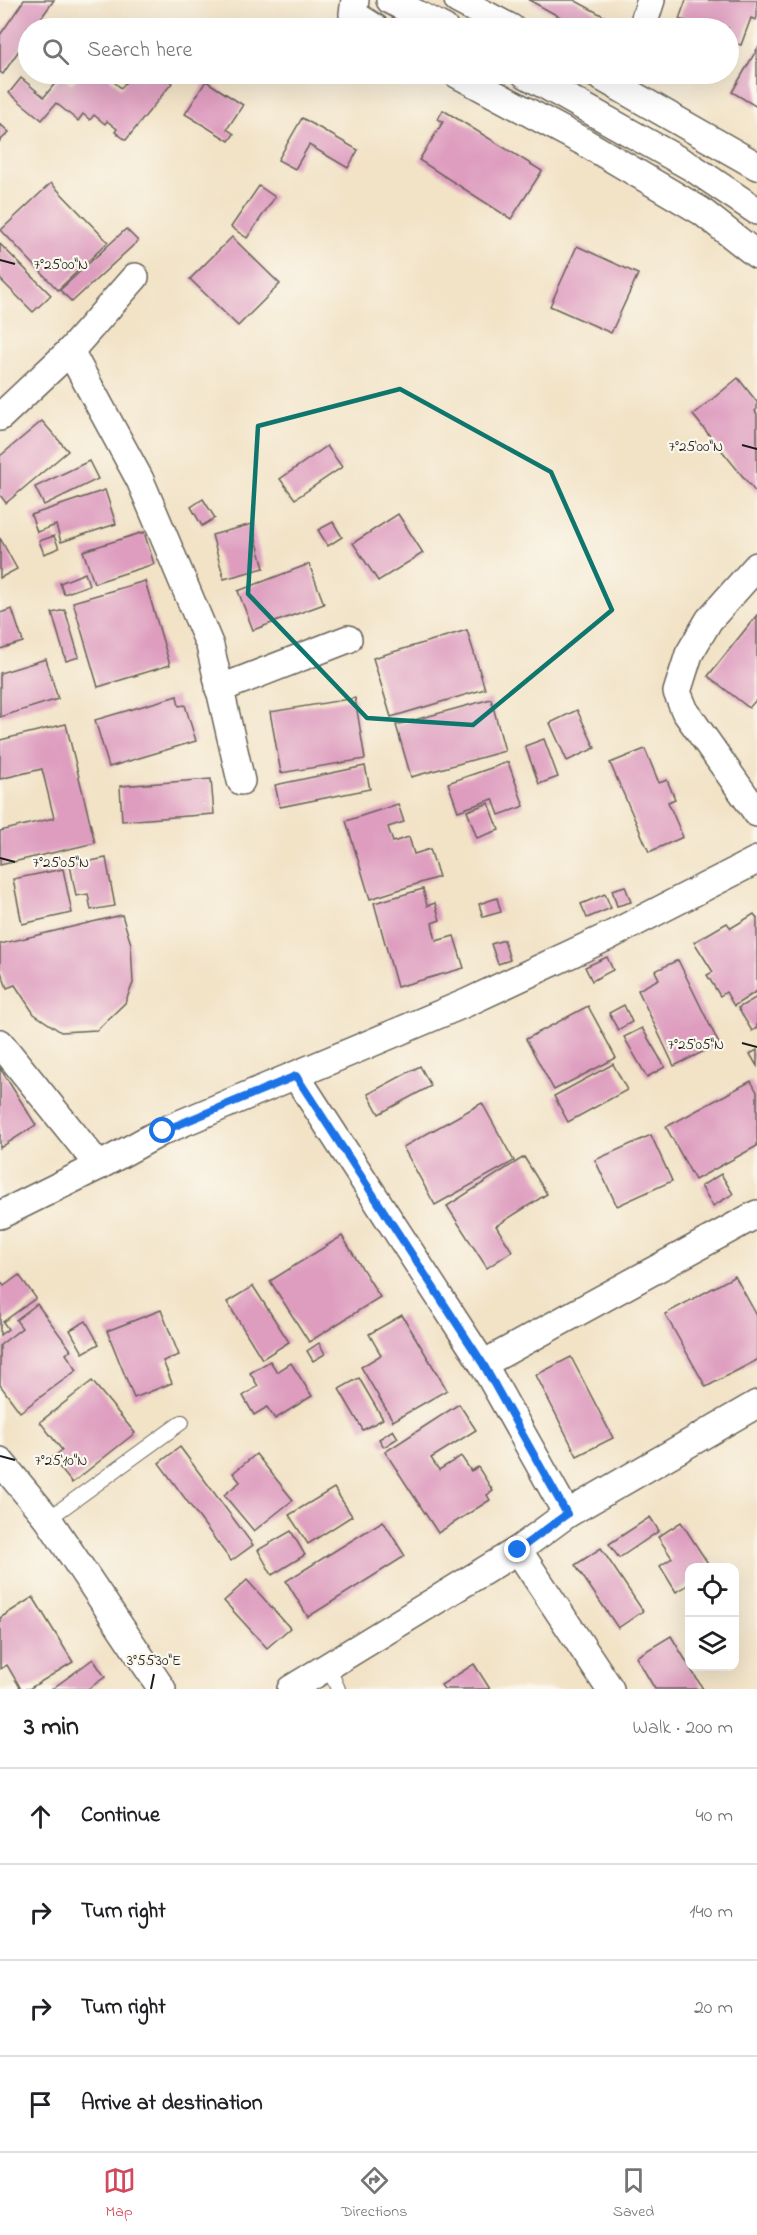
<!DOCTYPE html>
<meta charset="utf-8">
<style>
body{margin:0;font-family:"Indie Flower",sans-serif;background:#f6f6f6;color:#202124}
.controls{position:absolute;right:18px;bottom:18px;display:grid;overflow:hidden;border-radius:12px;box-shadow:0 6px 24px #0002}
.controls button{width:54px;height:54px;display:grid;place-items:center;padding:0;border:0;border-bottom:2px solid #e0e0e0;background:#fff;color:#202124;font:30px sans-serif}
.stop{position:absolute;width:18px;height:18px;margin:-14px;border:4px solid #1a73e8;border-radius:50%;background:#fff}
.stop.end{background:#1a73e8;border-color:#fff;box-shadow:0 2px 6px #0008}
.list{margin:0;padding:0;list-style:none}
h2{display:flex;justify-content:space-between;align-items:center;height:78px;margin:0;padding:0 24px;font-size:26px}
h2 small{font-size:20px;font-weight:400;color:#757577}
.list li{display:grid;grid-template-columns:39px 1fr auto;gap:18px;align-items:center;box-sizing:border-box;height:96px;padding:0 24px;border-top:2px solid #e0e0e0}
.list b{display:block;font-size:22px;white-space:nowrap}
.list em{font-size:20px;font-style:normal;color:#757577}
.icon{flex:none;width:33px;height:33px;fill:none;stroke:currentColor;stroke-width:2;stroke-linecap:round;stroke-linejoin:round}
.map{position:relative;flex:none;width:757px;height:1689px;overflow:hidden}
.search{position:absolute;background:#fff;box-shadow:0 6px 24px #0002;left:18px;right:18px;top:18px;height:66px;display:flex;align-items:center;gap:15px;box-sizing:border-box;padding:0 21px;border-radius:33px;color:#757577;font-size:22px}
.sheet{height:462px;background:#fff}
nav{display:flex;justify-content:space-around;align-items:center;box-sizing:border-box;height:84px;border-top:2px solid #e0e0e0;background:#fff;font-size:16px;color:#757577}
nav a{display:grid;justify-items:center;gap:3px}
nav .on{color:#d1495b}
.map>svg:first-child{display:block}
.building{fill:#de9dbf}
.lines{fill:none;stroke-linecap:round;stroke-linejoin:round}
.lane-casing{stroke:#676258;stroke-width:16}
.street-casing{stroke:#676258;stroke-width:30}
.lane{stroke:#fff;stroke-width:14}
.street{stroke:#fff;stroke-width:27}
.route{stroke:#1a73e8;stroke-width:8}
.marked{fill:none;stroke:#0f766e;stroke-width:4.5;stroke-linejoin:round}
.ticks{fill:none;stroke:#1c1c1c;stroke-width:2}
.ticks-label{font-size:15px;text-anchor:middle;fill:#1c1c1c;stroke:#fbf7ec;stroke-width:4.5;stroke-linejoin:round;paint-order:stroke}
</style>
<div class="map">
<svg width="757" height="1689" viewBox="0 0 757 1689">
<rect width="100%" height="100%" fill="#fbf7ec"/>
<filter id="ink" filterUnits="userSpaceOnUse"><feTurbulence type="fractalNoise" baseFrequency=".0167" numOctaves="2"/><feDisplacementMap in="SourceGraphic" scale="12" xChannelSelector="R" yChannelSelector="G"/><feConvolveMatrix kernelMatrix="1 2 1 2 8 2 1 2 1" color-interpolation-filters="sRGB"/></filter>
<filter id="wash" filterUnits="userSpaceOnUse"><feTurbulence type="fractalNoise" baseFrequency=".008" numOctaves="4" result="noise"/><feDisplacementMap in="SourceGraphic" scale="24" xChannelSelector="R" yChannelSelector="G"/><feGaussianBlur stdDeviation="1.35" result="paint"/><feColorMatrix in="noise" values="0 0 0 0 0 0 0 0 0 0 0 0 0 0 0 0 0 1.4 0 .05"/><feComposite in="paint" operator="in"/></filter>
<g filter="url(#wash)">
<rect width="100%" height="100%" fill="#f2e3c7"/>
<g id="blocks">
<g class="building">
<polygon points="24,0 54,0 34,28 28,28 28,37 3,74 0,72 0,35"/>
<polygon points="529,0 574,0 611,20 606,28 580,28"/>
<polygon points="686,0 757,0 757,17 756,20 751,18 741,45 728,41 728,28 691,28 693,24 679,19"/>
<polygon points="757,49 757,107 732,92"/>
<polygon points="80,74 109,74 107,76 121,88 127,81 118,74 160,74 172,83 126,140 115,132 117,129 107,121 105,124 94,115 90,120 83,114 78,121 56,103 42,120 9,93 21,78 44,97 61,76 71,84"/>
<polygon points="206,81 243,105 227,129 234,134 229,141 185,114"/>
<polygon points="443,110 542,171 511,219 419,160 443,122 438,119"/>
<polygon points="302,118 358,150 348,168 309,145 295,169 278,160"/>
<polygon points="0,124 9,132 0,141"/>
<polygon points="51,183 108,242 58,290 1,230"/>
<polygon points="259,186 275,197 247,238 231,227"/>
<polygon points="126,229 138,241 72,302 60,290"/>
<polygon points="232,237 280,284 238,326 190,279"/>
<polygon points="0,244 51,295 33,312 0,279"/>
<polygon points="577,246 638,274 611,333 550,306"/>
<polygon points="738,378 757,402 757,409 755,411 757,414 757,494 693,415"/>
<polygon points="42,421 68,451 6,503 0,495 0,456"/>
<polygon points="327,446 342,467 295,499 280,479"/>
<polygon points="89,461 98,479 44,505 35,487"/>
<polygon points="105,490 116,524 61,542 56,525 37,532 31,515"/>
<polygon points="203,499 215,518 202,526 191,507"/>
<polygon points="398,514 423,553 378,581 353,543"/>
<polygon points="333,522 342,537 328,546 318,530"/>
<polygon points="252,524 264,568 224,579 212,535"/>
<polygon points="144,532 154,564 94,583 83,551"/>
<polygon points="54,536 59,548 44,554 39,541"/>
<polygon points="0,538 17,569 0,578"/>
<polygon points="309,564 324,604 253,630 238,591"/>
<polygon points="85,573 89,585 64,594 60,583"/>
<polygon points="145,581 170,665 98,687 73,602"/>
<polygon points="12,609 23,642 0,649 0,613"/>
<polygon points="65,610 79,657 66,661 52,613"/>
<polygon points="757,615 757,699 749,708 708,676"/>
<polygon points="467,630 485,689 391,717 373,658"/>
<polygon points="46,659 58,699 0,717 0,673"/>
<polygon points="177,696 179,706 185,705 196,741 109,767 95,720"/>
<polygon points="355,698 365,759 281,773 270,712"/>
<polygon points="491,699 505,751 411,777 396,725"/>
<polygon points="577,710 595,748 567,761 550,723"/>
<polygon points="66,724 95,843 0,865 0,831 54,818 42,769 0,779 0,740"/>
<polygon points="544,739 558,777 539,784 525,746"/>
<polygon points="645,749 659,783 667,780 675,799 668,802 683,837 649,852 610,763"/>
<polygon points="508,762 524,806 499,815 493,799 458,811 448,783"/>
<polygon points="365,766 370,789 280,807 275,785"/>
<polygon points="211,779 214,814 122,821 120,786"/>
<polygon points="489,803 499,830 477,838 467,811"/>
<polygon points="398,804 404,822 388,827 393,842 409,837 414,854 430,849 439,877 370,899 346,821"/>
<polygon points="106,858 115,906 91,910 88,894 76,896 70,865"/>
<polygon points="63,869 72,913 22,924 13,879"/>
<polygon points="625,886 631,902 617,906 612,890"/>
<polygon points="423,889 427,906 435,903 440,920 432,923 436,941 454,936 464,968 397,987 374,903"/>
<polygon points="605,894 611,908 587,918 581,904"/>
<polygon points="497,898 501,912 483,917 479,904"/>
<polygon points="754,914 757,918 757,991 734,1006 726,992 720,996 707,975 713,972 694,942 727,923 731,928"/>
<polygon points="122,915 131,944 133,983 125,1003 97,1030 61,1032 34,1014 15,985 7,988 0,969 0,944"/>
<polygon points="504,940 510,960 498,964 491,944"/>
<polygon points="607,957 613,970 592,981 585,967"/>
<polygon points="678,960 719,1044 674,1066 638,990 659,979 655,971"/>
<polygon points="757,997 757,1028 752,1031 738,1008"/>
<polygon points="624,1005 632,1022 618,1030 609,1013"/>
<polygon points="588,1006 616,1058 554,1090 526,1039"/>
<polygon points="642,1028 665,1067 647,1077 624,1037"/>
<polygon points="757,1050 757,1066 750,1054"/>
<polygon points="613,1064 627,1090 568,1122 554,1096"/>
<polygon points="420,1066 431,1086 379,1114 368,1094"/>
<polygon points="0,1068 36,1125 0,1148"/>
<polygon points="751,1081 757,1092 757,1146 695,1180 666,1127"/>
<polygon points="482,1103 514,1161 435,1205 403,1147"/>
<polygon points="651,1135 672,1181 617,1206 595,1160"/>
<polygon points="524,1157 547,1194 496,1226 512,1251 487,1268 447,1206"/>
<polygon points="721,1174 733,1194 713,1206 701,1186"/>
<polygon points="342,1236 380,1297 309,1342 270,1281"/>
<polygon points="19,1275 36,1298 3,1322 8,1329 0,1335 0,1281 4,1286"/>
<polygon points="735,1276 757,1316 757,1360 706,1387 665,1314"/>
<polygon points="253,1286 289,1342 262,1359 227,1302"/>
<polygon points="37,1304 71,1350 66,1354 77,1370 20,1412 0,1385 0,1345 22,1328 16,1320"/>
<polygon points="161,1310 179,1355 163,1361 172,1383 134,1398 107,1331"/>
<polygon points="402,1315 447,1390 393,1421 361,1367 381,1355 369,1334"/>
<polygon points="86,1321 99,1344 83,1353 70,1330"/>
<polygon points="319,1343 325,1354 313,1361 307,1351"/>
<polygon points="571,1357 613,1438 577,1456 536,1375"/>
<polygon points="270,1361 277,1372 291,1363 312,1396 275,1419 267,1407 254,1415 243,1396 258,1386 250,1373"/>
<polygon points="359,1378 383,1419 363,1430 339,1389"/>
<polygon points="92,1381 135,1433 72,1483 52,1458 62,1450 40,1422"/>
<polygon points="459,1404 476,1430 431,1458 439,1470 461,1456 471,1471 478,1467 493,1491 487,1495 490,1500 438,1533 385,1452"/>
<polygon points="393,1430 398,1438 384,1447 379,1439"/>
<polygon points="180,1447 253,1545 231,1561 159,1463"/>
<polygon points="256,1454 293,1500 254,1531 224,1495 240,1482 233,1473"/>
<polygon points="334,1488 352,1516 308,1544 289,1515"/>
<polygon points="650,1517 659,1531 619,1558 609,1544"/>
<polygon points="383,1521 405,1556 308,1617 286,1581"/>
<polygon points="681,1522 711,1568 690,1568 690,1584 676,1592 660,1566 672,1558 658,1537"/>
<polygon points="291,1531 305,1555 272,1575 258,1550"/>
<polygon points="601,1548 643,1611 618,1628 575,1565"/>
<polygon points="247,1580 290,1628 267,1648 224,1601"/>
<polygon points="33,1597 73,1662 29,1689 21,1689 7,1665 0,1669 0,1618"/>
<polygon points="671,1636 703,1689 655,1689 636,1657"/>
<polygon points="93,1659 105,1677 88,1689 52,1689"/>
<polygon points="474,1664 490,1689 444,1689 441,1685"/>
</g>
</g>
</g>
<g filter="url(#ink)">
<use href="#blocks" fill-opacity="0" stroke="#676258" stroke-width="1.5"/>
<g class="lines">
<g class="lane-casing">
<g id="lane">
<polyline points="48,1519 182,1422"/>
<polyline points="328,1666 338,1689"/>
</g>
</g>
<g class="street-casing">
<g id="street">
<polyline points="355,0 353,14 375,28"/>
<polyline points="390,0 444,28"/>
<polyline points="458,0 511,28"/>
<polyline points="642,28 651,0"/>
<polyline points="457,74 584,142 701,211 757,255"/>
<polyline points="525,74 693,168 757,211"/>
<polyline points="596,74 757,166"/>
<polyline points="70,351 140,480 210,646 241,781"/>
<polyline points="0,417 70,351 135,277"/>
<polyline points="757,566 709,620 689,654 677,692 685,711 757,813"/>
<polyline points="219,689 348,639"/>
<polyline points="0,1043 99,1166"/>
<polyline points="296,1076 483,1364 567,1514"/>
<polyline points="0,1215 99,1166 163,1131 466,1003 609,936 757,860"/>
<polyline points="483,1364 757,1214"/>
<polyline points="0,1461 48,1519 162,1689"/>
<polyline points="518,1550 610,1689"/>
<polyline points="291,1689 518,1550 567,1514 757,1404"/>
</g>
</g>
<use href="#lane" class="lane"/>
<use href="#street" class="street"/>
</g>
</g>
<g class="lines" filter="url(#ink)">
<polyline class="route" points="163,1131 296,1076 483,1364 567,1514 518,1550"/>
</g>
<path class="marked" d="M400,389L551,472L612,610L473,725L367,718L248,594L258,426Z"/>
<path class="ticks" d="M0,260L15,264M742,445L757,449M0,858L15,862M742,1043L757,1047M0,1456L15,1460M151,1689L154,1674"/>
<g class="ticks-label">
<text x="61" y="269">7°25'00"N</text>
<text x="696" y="451">7°25'00"N</text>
<text x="61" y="867">7°25'05"N</text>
<text x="696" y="1049">7°25'05"N</text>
<text x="61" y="1465">7°25'10"N</text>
<text x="154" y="1665">3°55'30"E</text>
</g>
</svg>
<div class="controls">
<button><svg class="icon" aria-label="locate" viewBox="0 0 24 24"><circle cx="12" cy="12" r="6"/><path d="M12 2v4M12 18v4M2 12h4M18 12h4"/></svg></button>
<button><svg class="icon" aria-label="layers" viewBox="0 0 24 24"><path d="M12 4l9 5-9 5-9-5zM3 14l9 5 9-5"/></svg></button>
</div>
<div class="stop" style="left:163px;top:1131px"></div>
<div class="stop end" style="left:518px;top:1550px"></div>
<div class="search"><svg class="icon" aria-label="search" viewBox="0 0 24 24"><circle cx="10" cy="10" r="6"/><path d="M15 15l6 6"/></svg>Search here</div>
</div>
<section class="sheet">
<h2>3 min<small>Walk · 200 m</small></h2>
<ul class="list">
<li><svg class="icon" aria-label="ahead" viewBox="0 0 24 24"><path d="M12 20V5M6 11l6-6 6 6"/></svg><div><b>Continue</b></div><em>40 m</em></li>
<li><svg class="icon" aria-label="right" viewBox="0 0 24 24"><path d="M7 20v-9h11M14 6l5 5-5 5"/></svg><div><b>Turn right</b></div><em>140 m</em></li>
<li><svg class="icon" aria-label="right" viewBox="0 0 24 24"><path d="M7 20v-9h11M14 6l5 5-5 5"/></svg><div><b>Turn right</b></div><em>20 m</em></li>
<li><svg class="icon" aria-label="arrive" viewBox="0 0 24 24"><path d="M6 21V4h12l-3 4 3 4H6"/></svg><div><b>Arrive at destination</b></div></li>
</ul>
</section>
<nav>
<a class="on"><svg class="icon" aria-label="map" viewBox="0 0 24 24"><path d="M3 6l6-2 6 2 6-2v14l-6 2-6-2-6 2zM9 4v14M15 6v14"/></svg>Map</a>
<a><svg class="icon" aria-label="directions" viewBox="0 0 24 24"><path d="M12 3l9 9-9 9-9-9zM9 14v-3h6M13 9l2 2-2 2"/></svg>Directions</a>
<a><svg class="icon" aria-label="saved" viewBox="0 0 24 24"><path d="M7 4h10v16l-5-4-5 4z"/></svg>Saved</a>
</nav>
